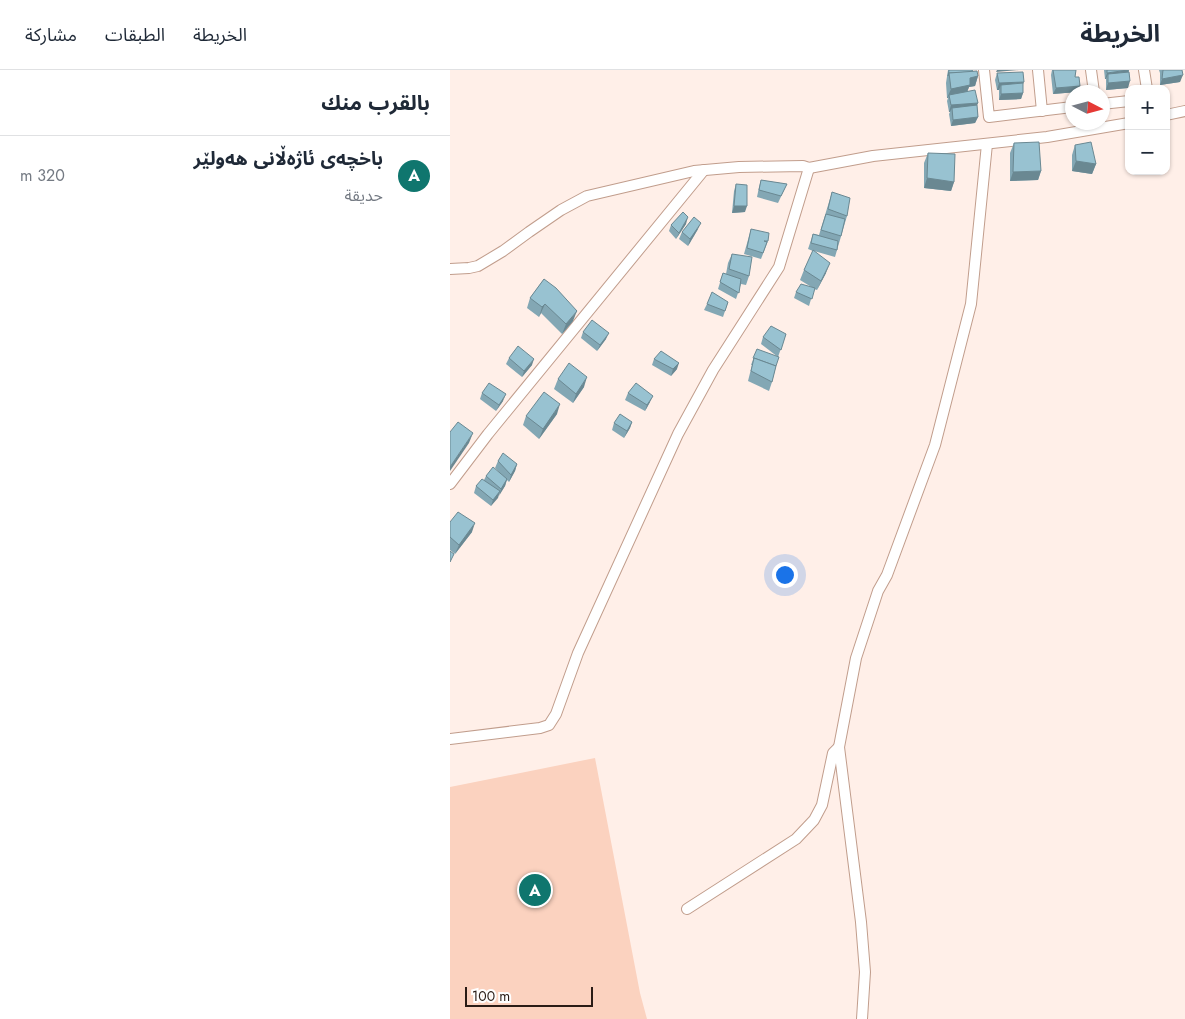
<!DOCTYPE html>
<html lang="ar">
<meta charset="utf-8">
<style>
body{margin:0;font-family:Jost,"Noto Sans Arabic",sans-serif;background:#f6f6f7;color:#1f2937;direction:rtl}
.controls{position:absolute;right:15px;top:15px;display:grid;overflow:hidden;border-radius:10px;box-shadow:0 1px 4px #0004}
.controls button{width:45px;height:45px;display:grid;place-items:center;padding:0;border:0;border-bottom:1px solid #e0e1e3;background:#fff;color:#1f2937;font:25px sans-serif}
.compass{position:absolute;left:615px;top:15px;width:45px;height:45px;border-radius:50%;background:#fff;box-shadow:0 1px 4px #0004;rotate:96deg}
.scale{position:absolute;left:15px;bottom:12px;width:128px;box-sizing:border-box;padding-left:5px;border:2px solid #2a1c16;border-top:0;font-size:14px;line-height:18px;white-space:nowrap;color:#2a1c16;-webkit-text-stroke:4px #fff;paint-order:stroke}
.you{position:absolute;left:334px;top:504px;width:18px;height:18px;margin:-12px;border:4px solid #fff;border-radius:50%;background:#1a73e8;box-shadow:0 0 0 8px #1a73e833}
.badge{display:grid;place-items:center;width:32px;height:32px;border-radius:50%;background:#0f766e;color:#fff;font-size:16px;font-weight:700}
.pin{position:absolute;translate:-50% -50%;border:2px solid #fff;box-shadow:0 1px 5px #0006}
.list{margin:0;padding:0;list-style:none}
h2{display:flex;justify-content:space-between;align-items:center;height:65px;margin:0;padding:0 20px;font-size:21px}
h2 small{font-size:16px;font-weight:400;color:#747a83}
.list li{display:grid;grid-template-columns:32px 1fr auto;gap:15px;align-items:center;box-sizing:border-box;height:80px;padding:0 20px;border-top:1px solid #e0e1e3}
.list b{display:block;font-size:19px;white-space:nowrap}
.list p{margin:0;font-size:16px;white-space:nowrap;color:#747a83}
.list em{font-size:16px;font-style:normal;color:#747a83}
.map{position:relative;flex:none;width:735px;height:949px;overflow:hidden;direction:ltr}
header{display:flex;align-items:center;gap:30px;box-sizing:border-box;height:70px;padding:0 25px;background:#fff;border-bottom:1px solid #e0e1e3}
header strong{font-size:24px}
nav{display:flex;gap:28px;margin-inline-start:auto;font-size:18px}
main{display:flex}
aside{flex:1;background:#fff}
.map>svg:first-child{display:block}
.green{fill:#fbd2bf}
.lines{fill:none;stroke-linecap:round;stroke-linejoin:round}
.minor-casing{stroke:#c19d8c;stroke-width:12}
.minor{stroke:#fff;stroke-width:10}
.wall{fill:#83a7b4}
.shaded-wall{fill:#6a8892}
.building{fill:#98c2d1;stroke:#6a8892}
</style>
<header>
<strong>الخريطة</strong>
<nav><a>الخريطة</a><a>الطبقات</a><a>مشاركة</a></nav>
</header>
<main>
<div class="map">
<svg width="735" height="949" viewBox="0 0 735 949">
<rect width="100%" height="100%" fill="#ffefe8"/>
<polygon class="green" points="145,688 190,923 197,949 0,949 0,717"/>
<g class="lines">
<g class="minor-casing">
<g id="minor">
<polyline points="534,0 539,47 622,37"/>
<polyline points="588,0 592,41"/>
<polyline points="641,0 644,22"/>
<polyline points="694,0 697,19"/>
<polyline points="652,34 679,31"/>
<polyline points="716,45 735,41"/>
<polyline points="0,199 19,198 28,196 53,181 79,162 111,140 137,126 244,101 289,97 353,96 359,98 423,86 597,67 679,53"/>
<polyline points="0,414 38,364 254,100"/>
<polyline points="0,669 90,658 99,655 106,644 128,583 228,364 263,300 329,197 359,98"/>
<polyline points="237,839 346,769 364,750 372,735 383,683 389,677"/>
<polyline points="412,949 415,902 411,852 389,677 406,588 428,521 437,505 485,375 521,234 537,74"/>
</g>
</g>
<use href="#minor" class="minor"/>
</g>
<g class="wall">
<polygon points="498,0 522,0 528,6 525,16 519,17 517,22 528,33 527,35 528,47 525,53 501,56 499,44 500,42 499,42 497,31 498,28 497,28 496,13"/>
<polygon points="602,0 626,0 625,7 630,16 627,22 603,24 601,5"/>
<polygon points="654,0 679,0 678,18 656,20 656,9 655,9"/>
<polygon points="709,0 732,0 730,12 710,15 710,3"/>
<polygon points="547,3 573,14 573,23 571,29 549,30 549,20 547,20 545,10"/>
<polygon points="564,73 591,101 588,110 560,111 560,83"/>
<polygon points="625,75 646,94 642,104 622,101 622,85"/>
<polygon points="478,83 504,112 501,121 474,118 474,93"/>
<polygon points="311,110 337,114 328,133 307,127 309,117"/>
<polygon points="286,114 295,142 282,143 284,121"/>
<polygon points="382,122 397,146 385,187 364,181 376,203 367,220 364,219 359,236 344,228 346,222 363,218 350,210 354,200 363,181 358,179 363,164 369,165"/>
<polygon points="236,154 226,169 219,161 221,155"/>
<polygon points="248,159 238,176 229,169 232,162"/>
<polygon points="301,159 318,171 311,189 294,184"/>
<polygon points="282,184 299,206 296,215 291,214 286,229 268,219 273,203 276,204 278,193"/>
<polygon points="94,209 123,251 112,264 91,243 89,247 77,238 80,228"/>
<polygon points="278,232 273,247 254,240 257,234"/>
<polygon points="133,262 156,269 147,281 131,268"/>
<polygon points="336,264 328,287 311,274 313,267"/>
<polygon points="307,279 326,296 322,312 319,321 298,311 302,295 301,295"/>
<polygon points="59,288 82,295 72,307 56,294"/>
<polygon points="204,289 227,299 221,306 202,295"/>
<polygon points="108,309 134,317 123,333 104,319"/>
<polygon points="32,323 53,331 46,341 30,329"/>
<polygon points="178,323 200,332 195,341 175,330"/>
<polygon points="107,344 89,369 73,355 76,346"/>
<polygon points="182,352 180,358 174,368 162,360 164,353"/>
<polygon points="48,391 67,394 65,401 59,412 57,410 55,416 41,436 24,423 26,416 34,410 36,406 53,406 45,398"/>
<polygon points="0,452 22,462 5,484 0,480"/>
</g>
<g class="shaded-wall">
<polygon points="547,0 569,0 546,2"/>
<polygon points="679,0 676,6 658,4 656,9 655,9 657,3"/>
<polygon points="733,5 730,12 710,15 712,9"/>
<polygon points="528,6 525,16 519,17 516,25 499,25 498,28 497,28 501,19 500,12"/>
<polygon points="680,11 678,18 656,20 658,13"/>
<polygon points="574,12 571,18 551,15 549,20 547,20 549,13"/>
<polygon points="630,16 627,22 603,24 606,18"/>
<polygon points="573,23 571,29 549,30 551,24"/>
<polygon points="528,33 525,40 502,38 500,42 499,42 501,35"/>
<polygon points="528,47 525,53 501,56 503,50"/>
<polygon points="626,91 646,94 642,104 622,101"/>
<polygon points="591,101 588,110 560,111 563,102"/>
<polygon points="477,108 504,112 501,121 474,118"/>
<polygon points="284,136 297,136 295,142 282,143"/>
<polygon points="238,147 236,154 226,169 229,163"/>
<polygon points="251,153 248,159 238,176 240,169"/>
<polygon points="380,193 376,203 367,220 371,211"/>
<polygon points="95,234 91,243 89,247 92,237"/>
<polygon points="127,241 123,251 112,264 116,254"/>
<polygon points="159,263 156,269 147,281 150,275"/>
<polygon points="84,289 82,295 72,307 74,301"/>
<polygon points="229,293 227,299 221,306 223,299"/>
<polygon points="137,307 134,317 123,333 126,324"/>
<polygon points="56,324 53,331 46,341 49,335"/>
<polygon points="203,326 200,332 195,341 197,335"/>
<polygon points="110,334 107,344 89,369 93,359"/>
<polygon points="182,352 180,358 174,368 177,361"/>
<polygon points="23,363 19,373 0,401 0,397"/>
<polygon points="67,394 65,401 59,412 61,405"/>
<polygon points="57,409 55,416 49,426 51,419"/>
<polygon points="50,421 48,428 41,436 43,430"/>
<polygon points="25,453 22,462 5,484 9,475"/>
</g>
<g class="building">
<polygon points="499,0 522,0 523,2 499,3 498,6"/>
<polygon points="603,0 626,0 625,7 629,7 630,16 606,18"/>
<polygon points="657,0 678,0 657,3"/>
<polygon points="713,0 732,0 733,5 712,9"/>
<polygon points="527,1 528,6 520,8 520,15 501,19 499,3"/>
<polygon points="573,2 574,12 549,13 547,3"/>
<polygon points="679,2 680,11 658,13 658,4"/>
<polygon points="573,13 573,23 551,24 551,15"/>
<polygon points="525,20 528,33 501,35 499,25"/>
<polygon points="527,35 528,47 503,50 502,38"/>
<polygon points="589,72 591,101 563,102 564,73"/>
<polygon points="641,72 646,94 626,91 625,75"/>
<polygon points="478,83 505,84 504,112 477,108"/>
<polygon points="311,110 337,114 331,126 309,120"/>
<polygon points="286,114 297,115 297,136 284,136"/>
<polygon points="382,122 400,128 397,146 378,139"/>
<polygon points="233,142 238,147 229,163 221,155"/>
<polygon points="376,144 395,149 391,166 371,160"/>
<polygon points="244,147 251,153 240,169 232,162"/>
<polygon points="301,159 319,163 318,171 314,171 317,172 313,183 297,178"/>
<polygon points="363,164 388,171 387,180 361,173"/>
<polygon points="363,180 380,193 371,211 354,200"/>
<polygon points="282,184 302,187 299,206 279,199"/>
<polygon points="273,203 291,209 289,223 270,212"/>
<polygon points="94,209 106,218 127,241 116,254 95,234 92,237 80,228"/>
<polygon points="351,214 365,218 362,229 346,222"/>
<polygon points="262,222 278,232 275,241 257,234"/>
<polygon points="142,250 159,263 150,275 133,262"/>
<polygon points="321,256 336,264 331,280 313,267"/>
<polygon points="68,276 84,289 74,301 59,288"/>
<polygon points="307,279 329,287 326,296 304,288 304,289 303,288"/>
<polygon points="211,281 229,293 223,299 204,289"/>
<polygon points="304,288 326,296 322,312 301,301"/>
<polygon points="119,293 137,307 126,324 108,309"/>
<polygon points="39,313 56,324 49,335 32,323"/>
<polygon points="186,313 203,326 197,335 178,323"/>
<polygon points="94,322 110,334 93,359 76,346"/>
<polygon points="170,344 182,352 177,361 164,353"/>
<polygon points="8,352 23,363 0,397 0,362"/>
<polygon points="53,383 67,394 61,405 48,391"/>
<polygon points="43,397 57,409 51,419 36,406"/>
<polygon points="32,409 50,421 43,430 26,416"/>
<polygon points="8,442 25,453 9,475 0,467 0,452"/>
<polygon points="0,481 4,484 0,492"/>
</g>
</svg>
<div class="controls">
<button>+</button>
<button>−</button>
</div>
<svg class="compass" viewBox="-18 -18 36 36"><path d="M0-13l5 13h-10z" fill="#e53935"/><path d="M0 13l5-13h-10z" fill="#747a83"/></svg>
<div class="scale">100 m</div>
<div class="you"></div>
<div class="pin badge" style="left:85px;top:820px">A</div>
</div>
<aside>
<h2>بالقرب منك<small></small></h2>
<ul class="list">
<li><span class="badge">A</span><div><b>باخچەی ئاژەڵانی هەولێر</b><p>حديقة</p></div><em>320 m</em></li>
</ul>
</aside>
</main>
